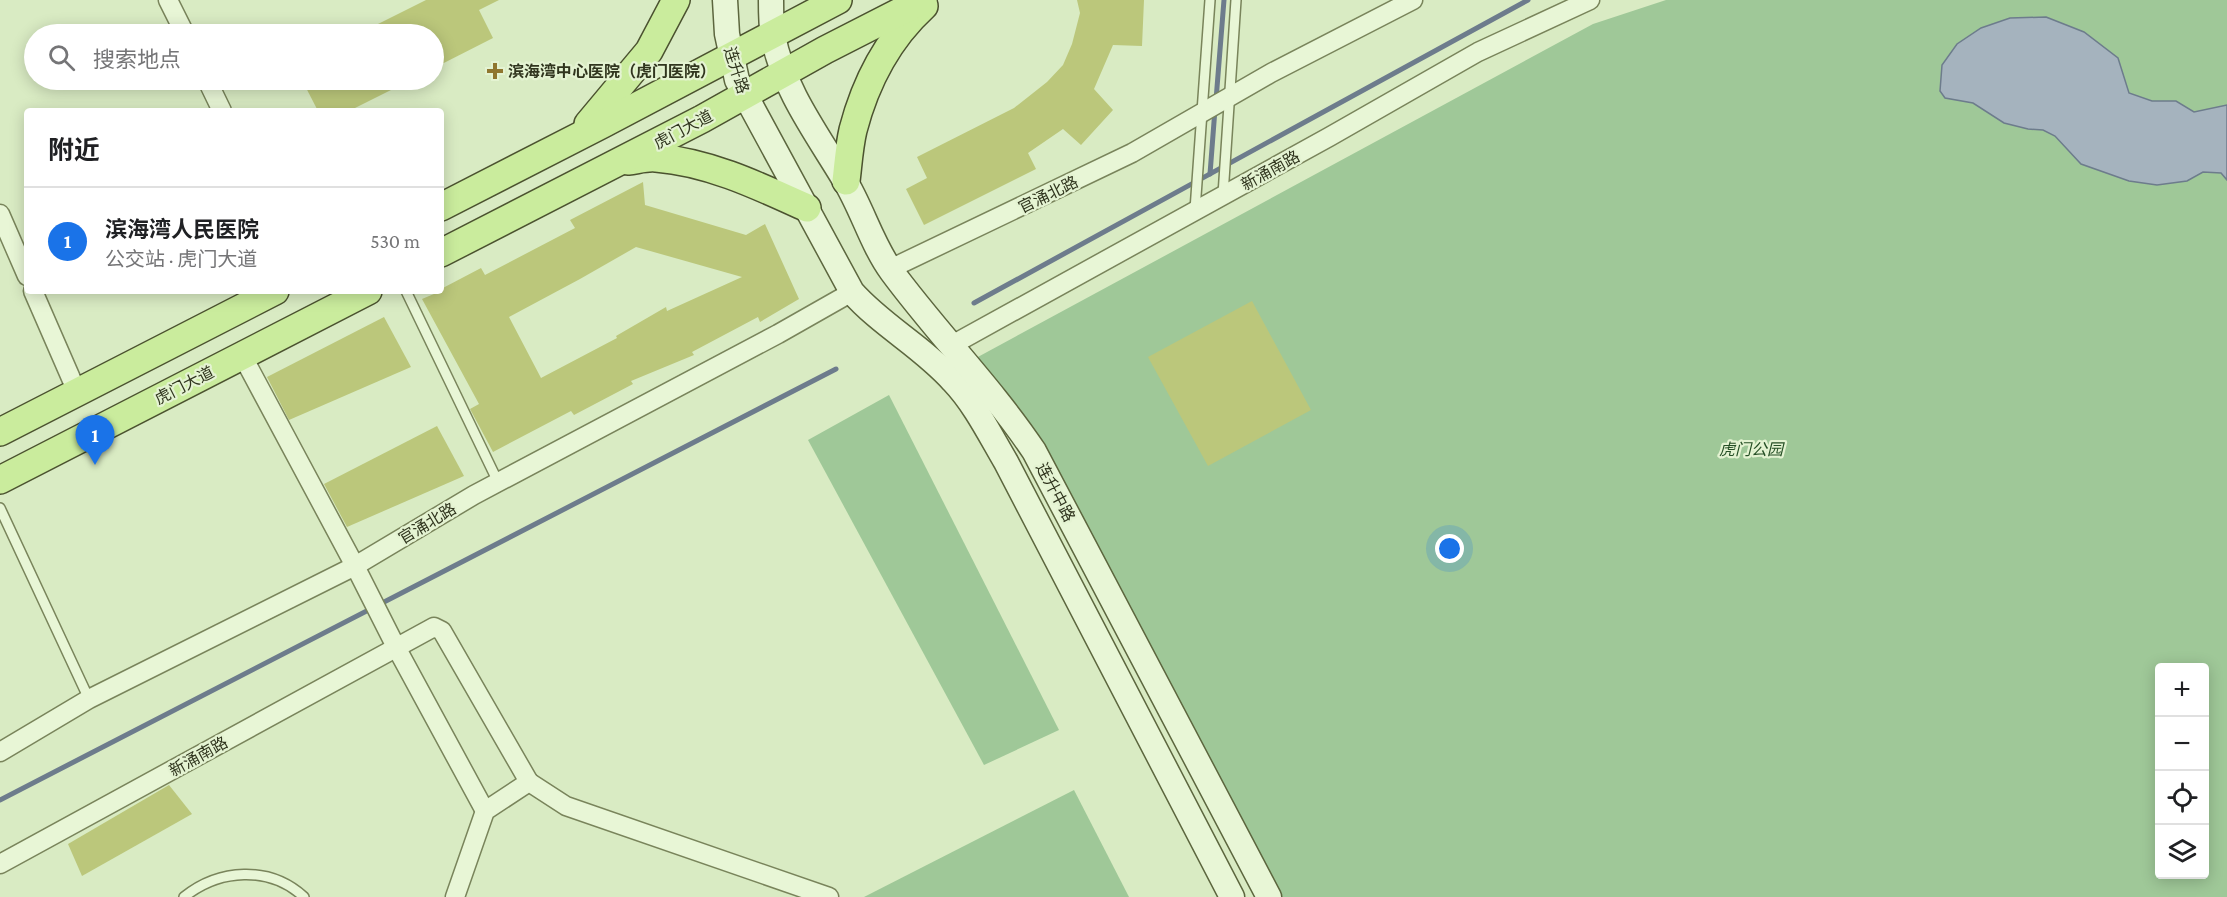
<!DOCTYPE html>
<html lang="zh">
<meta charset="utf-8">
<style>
body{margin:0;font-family:"Crimson Pro","Noto Sans SC",serif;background:#f2f2f2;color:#202124}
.controls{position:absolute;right:18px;bottom:18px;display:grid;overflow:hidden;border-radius:6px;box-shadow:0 3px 15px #0003}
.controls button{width:54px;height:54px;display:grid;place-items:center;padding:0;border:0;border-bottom:2px solid #e0e0e0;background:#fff;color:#202124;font:30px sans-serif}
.you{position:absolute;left:1450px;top:549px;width:21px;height:21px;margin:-15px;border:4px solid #fff;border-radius:50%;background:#1a73e8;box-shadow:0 0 0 9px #1a73e833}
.badge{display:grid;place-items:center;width:39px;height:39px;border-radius:50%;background:#1a73e8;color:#fff;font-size:20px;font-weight:700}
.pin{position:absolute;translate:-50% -50px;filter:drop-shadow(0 2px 3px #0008)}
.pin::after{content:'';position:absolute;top:32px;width:21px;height:18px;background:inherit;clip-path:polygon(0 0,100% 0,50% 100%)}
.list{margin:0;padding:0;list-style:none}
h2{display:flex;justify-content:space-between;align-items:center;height:78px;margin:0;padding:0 24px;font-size:26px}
h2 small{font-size:20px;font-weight:400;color:#757577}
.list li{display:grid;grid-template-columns:39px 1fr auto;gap:18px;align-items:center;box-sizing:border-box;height:108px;padding:0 24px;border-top:2px solid #e0e0e0}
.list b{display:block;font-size:22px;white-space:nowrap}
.list p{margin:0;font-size:20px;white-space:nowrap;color:#757577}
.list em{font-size:20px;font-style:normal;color:#757577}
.icon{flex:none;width:33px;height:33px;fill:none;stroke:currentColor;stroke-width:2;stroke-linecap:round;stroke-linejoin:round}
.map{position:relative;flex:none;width:2227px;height:897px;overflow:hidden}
.search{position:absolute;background:#fff;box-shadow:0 3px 15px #0003;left:24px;top:24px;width:420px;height:66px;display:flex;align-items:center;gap:15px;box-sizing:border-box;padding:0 21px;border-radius:33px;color:#757577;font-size:22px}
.panel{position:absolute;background:#fff;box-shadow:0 3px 15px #0003;left:24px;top:108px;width:420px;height:186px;border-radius:6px}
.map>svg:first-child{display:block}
.green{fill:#9fc898;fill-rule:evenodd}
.water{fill:#a5b3be;stroke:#6d7c8c;stroke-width:1.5}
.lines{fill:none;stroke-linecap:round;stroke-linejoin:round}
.stream{stroke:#6d7c8c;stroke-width:5}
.building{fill:#bbc77b;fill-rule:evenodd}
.lane-casing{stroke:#79845b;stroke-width:12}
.street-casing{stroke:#79845b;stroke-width:21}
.secondary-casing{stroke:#5c663e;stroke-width:27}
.primary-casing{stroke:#4b522f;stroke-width:30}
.lane{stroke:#e8f6d6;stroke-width:9}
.street{stroke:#e8f6d6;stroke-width:18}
.secondary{stroke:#e8f6d6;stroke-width:24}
.primary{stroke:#caec9d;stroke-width:27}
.poi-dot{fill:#8f762f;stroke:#e4f3d2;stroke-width:2}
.labels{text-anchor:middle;stroke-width:4.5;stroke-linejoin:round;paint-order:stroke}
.street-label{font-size:16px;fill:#30351e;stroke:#e4f3d2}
.poi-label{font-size:16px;font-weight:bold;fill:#30351e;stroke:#e4f3d2;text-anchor:start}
.park-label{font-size:16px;font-style:italic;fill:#265026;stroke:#e4f3d2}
</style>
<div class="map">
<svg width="2227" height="897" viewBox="0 0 2227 897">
<rect width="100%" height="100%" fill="#d9ebc3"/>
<g class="green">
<path d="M1666,0H2227V897H1261L976,358L1593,24ZM2160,668H2204V874H2160Z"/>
<polygon points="889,395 1059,730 984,765 808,440"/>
<polygon points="1074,790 1129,897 864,897"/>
</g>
<polygon class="water" points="2046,17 2084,32 2118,58 2129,93 2152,101 2176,101 2194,112 2227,105 2227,180 2221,173 2203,172 2187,181 2157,185 2129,181 2081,164 2055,136 2043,130 2028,129 2004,123 1973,103 1945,98 1940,91 1942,65 1957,44 1981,28 2010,18"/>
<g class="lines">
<g class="stream">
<polyline points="1216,100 1224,0"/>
<polyline points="1210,174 1215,109"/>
<polyline points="974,303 1528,0"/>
<polyline points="0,800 836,369"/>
</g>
</g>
<g class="building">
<polygon points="426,0 499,0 479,10 493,38 434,68 434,34 358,34"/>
<polygon points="1077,0 1144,0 1142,46 1113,45 1094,89 1113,110 1081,145 1063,129 1028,153 1036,169 924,225 906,189 927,178 917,157 1014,108 1047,82 1063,65 1072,44 1080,13"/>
<polygon points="302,80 411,80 349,111 318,111"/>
<path d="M643,182L645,205L746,235L765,224L799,299L760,322L758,317L692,352L694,355L631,381L633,384L574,415L571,411L493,452L470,409L479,404L422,299L441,291V289L481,268L485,275L575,228L570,220ZM636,247L742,277L667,311L666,307L616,336L617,338L541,378L509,317L580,279Z"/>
<polygon points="1252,301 1311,410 1208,466 1148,357"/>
<polygon points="384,317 411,367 289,420 267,377"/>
<polygon points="437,426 464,476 347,527 324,484"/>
<polygon points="169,785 192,814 82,876 68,844"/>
</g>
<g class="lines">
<g class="lane-casing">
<g id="lane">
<polyline points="1223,195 1236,0"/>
<polyline points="1195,210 1210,0"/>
<polyline points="406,291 498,482"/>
<polyline points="0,508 89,699"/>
<path d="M184,897C219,869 269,865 304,897"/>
</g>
</g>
<g class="street-casing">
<g id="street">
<polyline points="168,0 185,34"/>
<polyline points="207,80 222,111"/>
<polyline points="0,214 27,276"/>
<polyline points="890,269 1132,153 1271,73 1413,0"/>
<polyline points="33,291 77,392"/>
<polyline points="952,345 1329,137 1478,52 1590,0"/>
<polyline points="242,355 355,566 396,647 485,811"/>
<polyline points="0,752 89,699 355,566 474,495 778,334 852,292"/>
<polyline points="0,864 434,627 442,631 529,782"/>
<polyline points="455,897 485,811 529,782 566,806 829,897"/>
</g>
</g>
<g class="secondary-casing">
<g id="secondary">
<path d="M725,0L727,34L737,80L852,292C882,326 923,347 953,381C975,404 990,435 1006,462L1232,897"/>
<path d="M771,0C771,12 771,25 773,36C783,89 817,134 844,179C862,208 872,245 892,272C937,333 991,387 1034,451L1269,897"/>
</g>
</g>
<g class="primary-casing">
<g id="primary">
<polyline points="588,124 649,51 676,0"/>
<path d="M628,161C637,160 647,157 656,158C709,162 759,186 807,208"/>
<path d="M846,181C848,165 849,147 853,130C865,84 888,39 924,6"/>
<polyline points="441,207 603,124 838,0"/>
<polyline points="441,253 702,119 825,50 923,0"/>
<polyline points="0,432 275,291"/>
<polyline points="0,480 368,291"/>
</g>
</g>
<use href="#lane" class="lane"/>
<use href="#street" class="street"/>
<use href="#secondary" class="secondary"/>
<use href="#primary" class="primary"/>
</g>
<path class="poi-dot" d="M492 62h6v6h6v6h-6v6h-6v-6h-6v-6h6z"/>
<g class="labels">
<g class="street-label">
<text transform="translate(737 70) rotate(72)" y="6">连升路</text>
<text transform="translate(683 129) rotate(-28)" y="6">虎门大道</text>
<text transform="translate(1270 170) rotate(-29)" y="6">新涌南路</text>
<text transform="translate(1048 194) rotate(-26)" y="6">官涌北路</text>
<text transform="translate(184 385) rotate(-27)" y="6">虎门大道</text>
<text transform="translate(1056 492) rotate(62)" y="6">连升中路</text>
<text transform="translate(427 523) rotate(-31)" y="6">官涌北路</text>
<text transform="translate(198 756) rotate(-29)" y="6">新涌南路</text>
</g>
<g class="poi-label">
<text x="508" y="77">滨海湾中心医院（虎门医院）</text>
</g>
<g class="park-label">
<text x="1751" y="455">虎门公园</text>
</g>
</g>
</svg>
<div class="controls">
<button>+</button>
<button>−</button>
<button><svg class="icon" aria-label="locate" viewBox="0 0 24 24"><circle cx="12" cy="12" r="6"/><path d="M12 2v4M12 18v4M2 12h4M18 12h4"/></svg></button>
<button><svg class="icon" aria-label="layers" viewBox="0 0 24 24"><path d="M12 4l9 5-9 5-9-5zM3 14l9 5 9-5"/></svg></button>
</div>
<div class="you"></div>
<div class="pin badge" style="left:95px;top:465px">1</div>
<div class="search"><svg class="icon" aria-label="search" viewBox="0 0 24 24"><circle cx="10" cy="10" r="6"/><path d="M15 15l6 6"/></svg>搜索地点</div>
<section class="panel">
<h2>附近<small></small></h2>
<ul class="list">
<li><span class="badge">1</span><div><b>滨海湾人民医院</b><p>公交站 · 虎门大道</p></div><em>530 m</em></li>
</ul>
</section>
</div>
